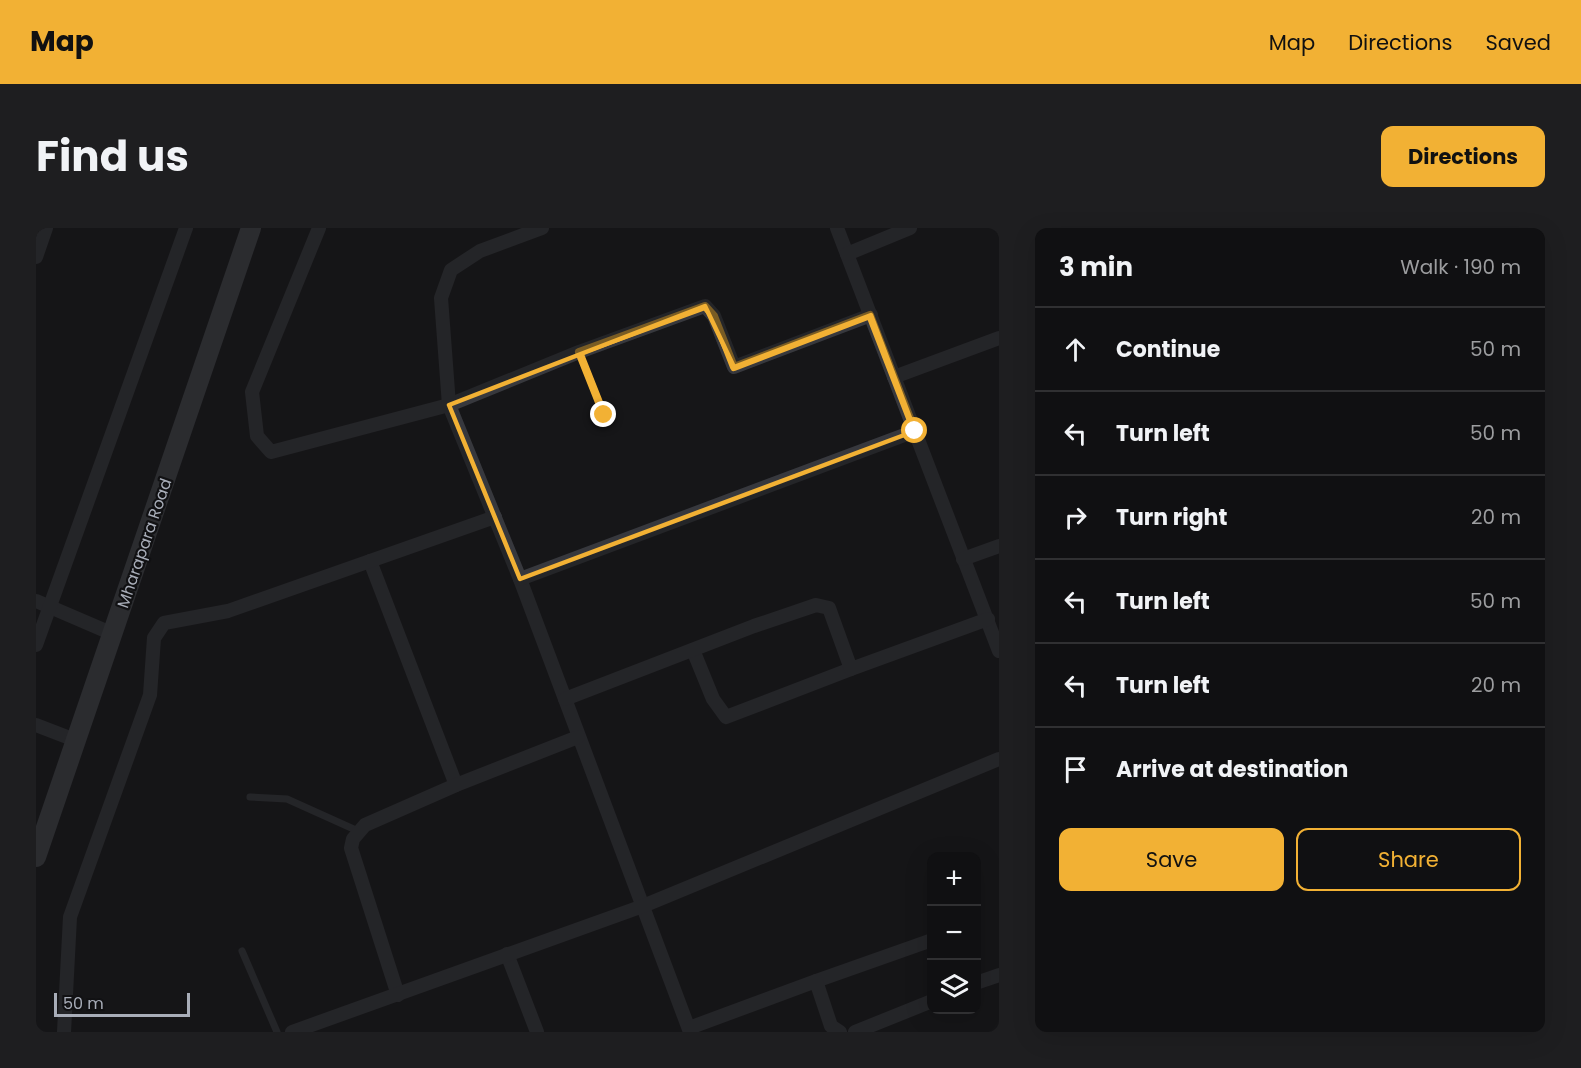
<!DOCTYPE html>
<meta charset="utf-8">
<style>
body{margin:0;font-family:Poppins,sans-serif;background:#1e1e20;color:#f1f3f6}
.controls{position:absolute;right:18px;bottom:18px;display:grid;overflow:hidden;border-radius:12px;box-shadow:0 6px 24px #0002}
.controls button{width:54px;height:54px;display:grid;place-items:center;padding:0;border:0;border-bottom:2px solid #303032;background:#101012;color:#f1f3f6;font:30px sans-serif}
.scale{position:absolute;left:18px;bottom:15px;width:136px;box-sizing:border-box;padding-left:6px;border:3px solid #a8adb8;border-top:0;font-size:16px;line-height:21px;white-space:nowrap;color:#a8adb8;-webkit-text-stroke:4px #111113;paint-order:stroke}
.stop{position:absolute;width:18px;height:18px;margin:-14px;border:4px solid #f2b134;border-radius:50%;background:#fff}
.stop.end{background:#f2b134;border-color:#fff;box-shadow:0 2px 6px #0008}
.list{margin:0;padding:0;list-style:none}
h2{display:flex;justify-content:space-between;align-items:center;height:78px;margin:0;padding:0 24px;font-size:26px}
h2 small{font-size:20px;font-weight:400;color:#9c9d9f}
.list li{display:grid;grid-template-columns:39px 1fr auto;gap:18px;align-items:center;box-sizing:border-box;height:84px;padding:0 24px;border-top:2px solid #303032}
.list b{display:block;font-size:22px;white-space:nowrap}
.list em{font-size:20px;font-style:normal;color:#9c9d9f}
.actions{display:flex;gap:12px;padding:18px 24px}
.actions a{flex:1;padding:14px 0;border:2px solid #f2b134;border-radius:12px;text-align:center;font-size:21px;color:#f2b134}
.actions .main{background:#f2b134;color:#111}
.icon{flex:none;width:33px;height:33px;fill:none;stroke:currentColor;stroke-width:2;stroke-linecap:round;stroke-linejoin:round}
.map{position:relative;flex:none;width:963px;height:804px;overflow:hidden;border-radius:12px}
header{display:flex;align-items:center;gap:36px;box-sizing:border-box;height:84px;padding:0 30px;background:#f2b134;color:#111}
header strong{font-size:28px}
nav{display:flex;gap:33px;margin-inline-start:auto;font-size:21px}
.intro{display:flex;align-items:center;justify-content:space-between;box-sizing:border-box;height:144px;padding:0 36px}
h1{margin:0;font-size:42px}
.button{padding:15px 27px;border-radius:12px;background:#f2b134;color:#111;font-size:21px;font-weight:700}
main{display:flex;gap:36px;padding:0 36px}
aside{flex:1;background:#101012;border-radius:12px;box-shadow:0 6px 24px #0002}
.map>svg:first-child{display:block}
.lines{fill:none;stroke-linecap:round;stroke-linejoin:round}
.lane{stroke:#37383d;stroke-width:7}
.street{stroke:#37383d;stroke-width:14}
.secondary{stroke:#45474d;stroke-width:20}
.route{stroke:#f2b134;stroke-width:8}
.marked{fill:none;stroke:#f2b134;stroke-width:4.5;stroke-linejoin:round}
.labels{text-anchor:middle;stroke-width:4.5;stroke-linejoin:round;paint-order:stroke}
.street-label{font-size:16px;fill:#a8adb8;stroke:#111113}
</style>
<header>
<strong>Map</strong>
<nav><a>Map</a><a>Directions</a><a>Saved</a></nav>
</header>
<div class="intro"><h1>Find us</h1><a class="button">Directions</a></div>
<main>
<div class="map">
<svg width="963" height="804" viewBox="0 0 963 804">
<rect width="100%" height="100%" fill="#161618"/>
<g class="lines">
<g class="lane">
<polyline points="543,124 568,187"/>
<polyline points="214,569 251,571 322,603"/>
<polyline points="206,723 241,804"/>
</g>
<g class="street">
<polyline points="283,0 216,164 221,208 235,224 413,177 543,124 669,78 678,88 698,139 835,87"/>
<polyline points="506,0 444,23 415,42 405,70 413,177 484,351 654,804"/>
<polyline points="801,0 963,423"/>
<polyline points="811,26 874,0"/>
<polyline points="0,29 10,0"/>
<polyline points="858,149 963,110"/>
<polyline points="927,331 963,318"/>
<polyline points="334,333 420,557"/>
<polyline points="484,351 879,203"/>
<polyline points="0,373 77,406"/>
<polyline points="0,417 150,0"/>
<polyline points="657,422 677,471 690,489 815,441"/>
<polyline points="529,471 718,398 780,377 793,380 815,441 952,391"/>
<polyline points="0,497 39,512"/>
<polyline points="471,726 501,804"/>
<polyline points="780,753 896,712"/>
<polyline points="940,755 963,747"/>
<polyline points="362,767 315,620 317,611 329,597 420,557 542,509"/>
<polyline points="653,800 780,753 795,798 804,804"/>
<polyline points="28,804 34,689 114,467 118,410 128,395 192,383 459,289"/>
<polyline points="256,804 607,678 963,531"/>
<polyline points="819,804 896,773"/>
</g>
<polyline class="secondary" points="0,629 215,0"/>
</g>
<g class="lines">
<polyline class="route" points="568,187 543,124 669,78 678,88 698,139 834,87 879,203"/>
</g>
<path d="M0 0H963V804H0ZM669,78L698,139L835,87L879,203L484,351L413,177Z" fill="#161618" fill-opacity=".55" fill-rule="evenodd"/>
<path class="marked" d="M669,78L698,139L835,87L879,203L484,351L413,177Z"/>
<g class="labels">
<g class="street-label">
<text transform="translate(108 315) rotate(-71)" y="6">Mharapara Road</text>
</g>
</g>
</svg>
<div class="controls">
<button>+</button>
<button>−</button>
<button><svg class="icon" aria-label="layers" viewBox="0 0 24 24"><path d="M12 4l9 5-9 5-9-5zM3 14l9 5 9-5"/></svg></button>
</div>
<div class="scale">50 m</div>
<div class="stop" style="left:879px;top:203px"></div>
<div class="stop end" style="left:568px;top:187px"></div>
</div>
<aside>
<h2>3 min<small>Walk · 190 m</small></h2>
<ul class="list">
<li><svg class="icon" aria-label="ahead" viewBox="0 0 24 24"><path d="M12 20V5M6 11l6-6 6 6"/></svg><div><b>Continue</b></div><em>50 m</em></li>
<li><svg class="icon" aria-label="left" viewBox="0 0 24 24"><path d="M17 20v-9H6M10 6l-5 5 5 5"/></svg><div><b>Turn left</b></div><em>50 m</em></li>
<li><svg class="icon" aria-label="right" viewBox="0 0 24 24"><path d="M7 20v-9h11M14 6l5 5-5 5"/></svg><div><b>Turn right</b></div><em>20 m</em></li>
<li><svg class="icon" aria-label="left" viewBox="0 0 24 24"><path d="M17 20v-9H6M10 6l-5 5 5 5"/></svg><div><b>Turn left</b></div><em>50 m</em></li>
<li><svg class="icon" aria-label="left" viewBox="0 0 24 24"><path d="M17 20v-9H6M10 6l-5 5 5 5"/></svg><div><b>Turn left</b></div><em>20 m</em></li>
<li><svg class="icon" aria-label="arrive" viewBox="0 0 24 24"><path d="M6 21V4h12l-3 4 3 4H6"/></svg><div><b>Arrive at destination</b></div></li>
</ul>
<div class="actions"><a class="main">Save</a><a>Share</a></div>
</aside>
</main>
